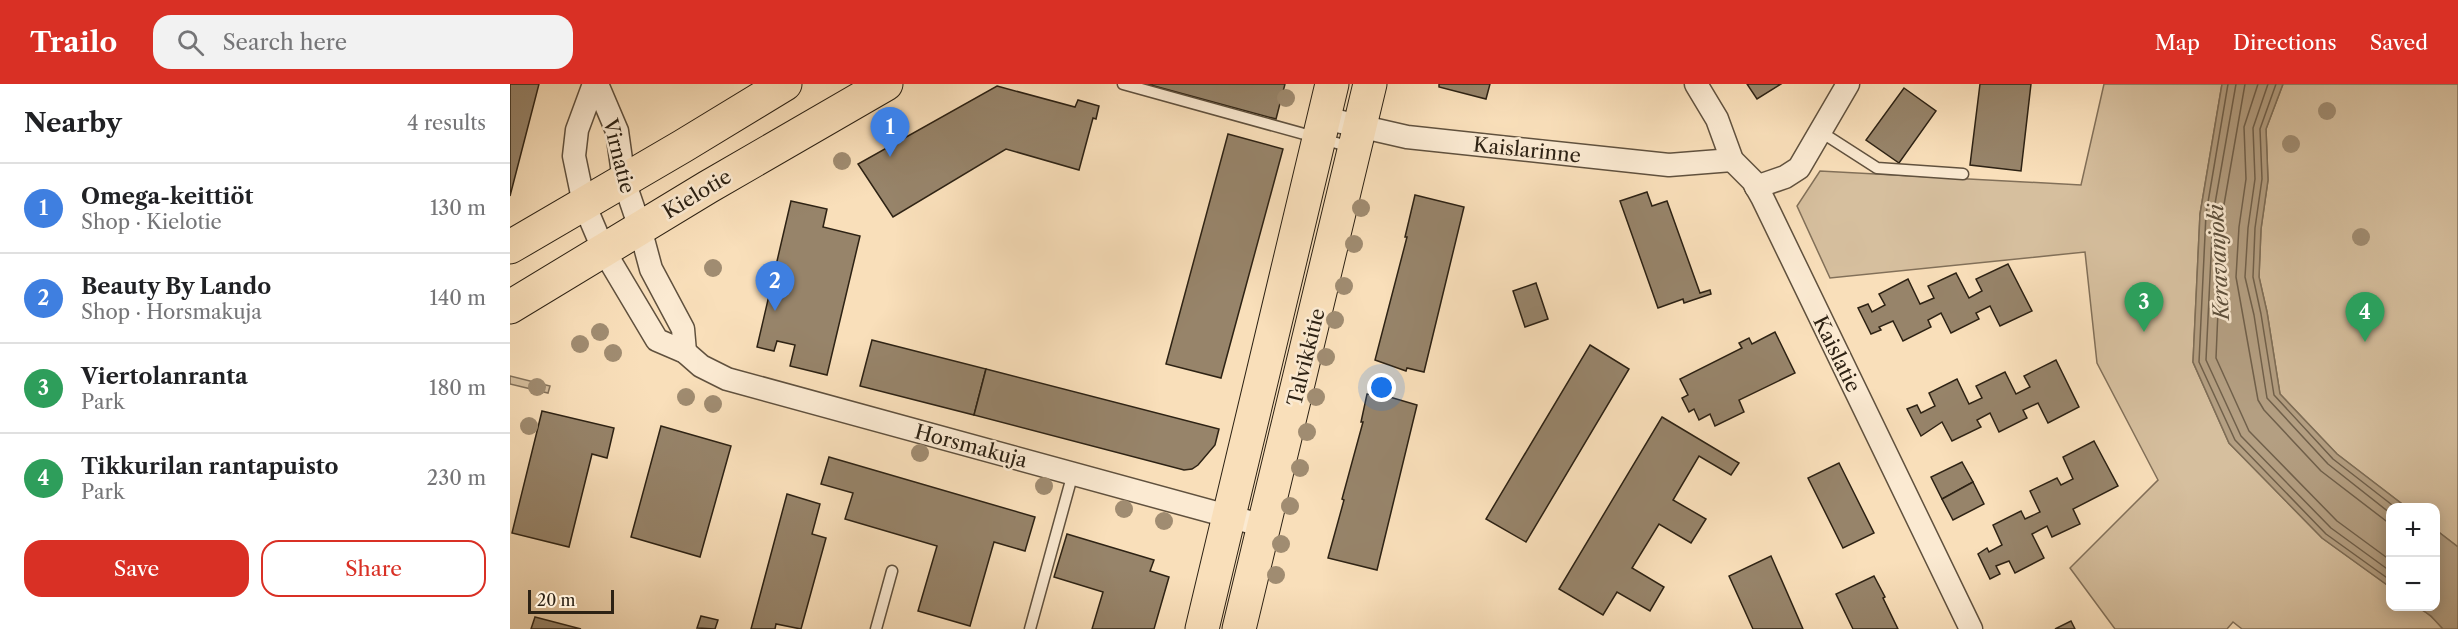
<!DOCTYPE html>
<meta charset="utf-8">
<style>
body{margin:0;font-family:"Libre Caslon Text",serif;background:#f2f2f2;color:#202124}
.controls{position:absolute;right:18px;bottom:18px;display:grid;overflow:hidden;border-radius:12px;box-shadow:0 3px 15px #0003}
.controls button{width:54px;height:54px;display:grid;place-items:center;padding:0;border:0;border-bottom:2px solid #e0e0e0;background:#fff;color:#202124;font:30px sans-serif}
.scale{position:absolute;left:18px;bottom:15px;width:86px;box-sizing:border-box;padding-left:6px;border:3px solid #2d2214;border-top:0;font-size:16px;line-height:21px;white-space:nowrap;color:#2d2214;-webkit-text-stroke:4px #fbead2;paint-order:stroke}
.you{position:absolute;left:872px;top:304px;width:21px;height:21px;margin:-15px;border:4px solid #fff;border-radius:50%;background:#1a73e8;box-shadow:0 0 0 9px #1a73e833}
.badge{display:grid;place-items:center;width:39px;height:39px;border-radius:50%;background:#d93025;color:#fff;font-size:20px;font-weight:700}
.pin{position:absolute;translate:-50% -50px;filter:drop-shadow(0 2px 3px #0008)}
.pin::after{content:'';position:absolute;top:32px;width:21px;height:18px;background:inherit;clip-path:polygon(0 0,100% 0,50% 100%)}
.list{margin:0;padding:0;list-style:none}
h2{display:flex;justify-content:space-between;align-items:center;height:78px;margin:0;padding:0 24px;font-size:26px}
h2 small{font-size:20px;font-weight:400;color:#757577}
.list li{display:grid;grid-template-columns:39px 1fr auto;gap:18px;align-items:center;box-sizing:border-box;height:90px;padding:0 24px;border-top:2px solid #e0e0e0}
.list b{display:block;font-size:22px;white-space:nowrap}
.list p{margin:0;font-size:20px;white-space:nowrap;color:#757577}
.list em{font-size:20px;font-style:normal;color:#757577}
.actions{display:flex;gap:12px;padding:18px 24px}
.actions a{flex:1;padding:14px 0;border:2px solid #d93025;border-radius:18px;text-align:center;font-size:21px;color:#d93025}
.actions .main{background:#d93025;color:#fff}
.icon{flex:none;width:33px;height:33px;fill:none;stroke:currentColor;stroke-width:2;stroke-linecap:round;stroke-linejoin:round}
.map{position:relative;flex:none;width:1948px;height:545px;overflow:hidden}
header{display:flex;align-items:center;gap:36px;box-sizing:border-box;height:84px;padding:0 30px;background:#d93025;color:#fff}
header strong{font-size:28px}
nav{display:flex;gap:33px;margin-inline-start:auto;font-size:21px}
.search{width:420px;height:54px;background:#f2f2f2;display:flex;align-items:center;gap:15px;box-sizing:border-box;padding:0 21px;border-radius:18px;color:#757577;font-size:22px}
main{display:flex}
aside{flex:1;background:#fff}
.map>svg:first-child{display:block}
.green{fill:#d6bf9e;stroke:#827059;stroke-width:1.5}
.water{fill:#b49f82;stroke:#7e6d56;stroke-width:1.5}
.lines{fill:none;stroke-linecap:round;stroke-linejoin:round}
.shore{stroke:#70604b;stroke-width:1.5}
.building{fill:#97846a;stroke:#2d2214;stroke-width:1.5}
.lane-casing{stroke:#60513e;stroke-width:13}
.street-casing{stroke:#60513e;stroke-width:25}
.primary-casing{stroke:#2d2214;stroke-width:35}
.lane{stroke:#fbead2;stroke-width:10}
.street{stroke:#fbead2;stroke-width:22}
.primary{stroke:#f9dfba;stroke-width:33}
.tree{fill:#a08c71}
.labels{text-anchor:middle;stroke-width:5;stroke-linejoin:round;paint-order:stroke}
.street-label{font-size:20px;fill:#2d2214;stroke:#fbead2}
.water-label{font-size:21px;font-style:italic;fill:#5c4e3a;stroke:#fbead2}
</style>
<header>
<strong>Trailo</strong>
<div class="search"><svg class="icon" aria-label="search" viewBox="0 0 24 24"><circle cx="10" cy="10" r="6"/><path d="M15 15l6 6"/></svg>Search here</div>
<nav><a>Map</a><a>Directions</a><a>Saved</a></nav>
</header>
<main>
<aside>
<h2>Nearby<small>4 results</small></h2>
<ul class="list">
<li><span class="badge" style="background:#3f7fe0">1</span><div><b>Omega-keittiöt</b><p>Shop · Kielotie</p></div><em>130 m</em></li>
<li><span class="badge" style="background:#3f7fe0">2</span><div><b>Beauty By Lando</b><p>Shop · Horsmakuja</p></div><em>140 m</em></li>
<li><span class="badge" style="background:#2e9e5b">3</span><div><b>Viertolanranta</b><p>Park</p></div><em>180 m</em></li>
<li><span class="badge" style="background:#2e9e5b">4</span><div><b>Tikkurilan rantapuisto</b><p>Park</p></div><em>230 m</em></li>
</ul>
<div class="actions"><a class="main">Save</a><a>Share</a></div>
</aside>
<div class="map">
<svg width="1948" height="545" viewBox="0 0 1948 545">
<rect width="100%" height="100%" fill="#f9dfba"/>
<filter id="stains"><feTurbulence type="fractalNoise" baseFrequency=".00333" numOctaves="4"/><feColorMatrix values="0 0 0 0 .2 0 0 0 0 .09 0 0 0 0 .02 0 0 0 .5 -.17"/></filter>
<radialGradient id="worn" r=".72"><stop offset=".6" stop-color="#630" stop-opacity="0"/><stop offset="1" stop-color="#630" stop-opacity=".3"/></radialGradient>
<g class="green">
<path d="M1594,0H1712L1690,130L1683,278L1719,359L1812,454L1880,503V522C1910,523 1913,522 1933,545H1732L1723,538L1717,545H1605L1560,484L1648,396L1587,279L1575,168L1320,194L1287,122L1310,87L1571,101Z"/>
<polygon points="1773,0 1948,0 1948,463 1926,446 1926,424 1896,423 1827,370 1770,310 1757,228 1749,193 1751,145 1758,96 1756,45"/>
<polygon points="0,292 40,302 38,309 0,300"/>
</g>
<g class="water">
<polygon points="1712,0 1773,0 1756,45 1758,96 1751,145 1749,193 1757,228 1770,310 1827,370 1896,423 1880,424 1880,503 1812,454 1719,359 1683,278 1690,130"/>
<polygon points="1926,446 1948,463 1948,545 1933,545 1921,532 1908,523 1926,522"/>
</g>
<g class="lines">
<g class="shore">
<polyline points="1718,0 1696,130 1689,278 1725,356 1816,450 1880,496"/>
<polyline points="1726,0 1703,131 1696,276 1731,352 1821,444 1880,487"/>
<polyline points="1735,0 1712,132 1706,274 1739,347 1827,437 1880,476"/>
<polyline points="1748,0 1734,43 1736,95 1729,143 1726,193 1748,316 1754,326 1811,387 1880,440"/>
<polyline points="1758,0 1743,44 1745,95 1738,144 1735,193 1744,231 1757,314 1818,380 1880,429"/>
<polyline points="1766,0 1750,45 1752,95 1745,144 1743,193 1751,230 1764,311 1823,375 1886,424"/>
</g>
</g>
<g class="building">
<polygon points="0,0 29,0 0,112"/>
<polygon points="637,0 775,0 766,35"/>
<polygon points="929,0 980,0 976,15 929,3"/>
<polygon points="1237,0 1271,0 1247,15"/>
<polygon points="1470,0 1521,0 1511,87 1460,81"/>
<polygon points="487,2 565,23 568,16 589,22 586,35 583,34 569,86 496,65 383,133 348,80"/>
<polygon points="1394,4 1426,27 1389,79 1356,56"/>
<polygon points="718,50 773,65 711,294 656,280"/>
<polygon points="1137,108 1142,122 1157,117 1190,209 1200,206 1201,210 1174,219 1173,215 1148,224 1110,117"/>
<polygon points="905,111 954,123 914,288 897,284 896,287 865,276 897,153 895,153"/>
<polygon points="281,117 317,125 313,143 350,152 317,291 280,282 285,261 267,257 264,267 247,263"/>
<polygon points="1498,180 1522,227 1490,242 1480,222 1466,229 1469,235 1441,249 1431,229 1418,236 1421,243 1393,257 1383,237 1369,243 1371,246 1361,250 1348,224 1358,220 1362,228 1375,221 1369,210 1398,195 1410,220 1424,214 1418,202 1446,189 1459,214 1472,207 1466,195"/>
<polygon points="1026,199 1038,235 1015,243 1003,207"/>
<polygon points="1265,248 1285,289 1229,316 1234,328 1205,342 1200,330 1189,336 1184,325 1179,328 1172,314 1178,311 1170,295 1232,264 1229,259 1239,254 1242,260"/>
<polygon points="362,256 476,285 464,331 350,302"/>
<polygon points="1080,261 1119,285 1016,458 976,435"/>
<polygon points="1546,276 1569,323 1538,339 1528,319 1513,326 1517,334 1489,348 1480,329 1467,336 1471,343 1442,357 1432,338 1411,352 1397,325 1407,321 1411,329 1425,322 1419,309 1447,295 1459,320 1472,314 1466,302 1495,288 1506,310 1520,303 1514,292"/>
<polygon points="476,285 709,345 705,361 688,381 682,385 674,386 464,331"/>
<polygon points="857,310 873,313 873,311 907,321 867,486 818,474 834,416 832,415 853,338 851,338"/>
<polygon points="32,327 104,344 97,374 82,370 59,463 2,449"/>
<polygon points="1152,333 1229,379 1221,391 1189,372 1163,416 1196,435 1181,459 1149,440 1122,484 1154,503 1140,527 1107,508 1093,531 1049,505"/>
<polygon points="151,342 221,362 190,473 121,453"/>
<polygon points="1584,357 1608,402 1563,425 1570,440 1542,453 1537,442 1522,450 1534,474 1505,489 1499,477 1486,482 1490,490 1480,495 1468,470 1477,464 1479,468 1492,461 1483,441 1511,427 1515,435 1530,428 1520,407 1547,394 1551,401 1563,395 1553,373"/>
<polygon points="319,373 525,433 515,467 484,458 460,542 408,527 427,462 335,435 343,409 311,400"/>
<polygon points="1452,378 1463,398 1432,415 1421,393"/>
<polygon points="1329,379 1364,449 1333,464 1298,394"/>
<polygon points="1463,398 1474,420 1443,436 1432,415"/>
<polygon points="277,410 310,420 302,450 316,454 291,545 266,540 265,545 241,545"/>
<polygon points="557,450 644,476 640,487 659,493 644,545 582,545 593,508 544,493"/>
<polygon points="1261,472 1293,545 1243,545 1219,492"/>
<polygon points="1364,492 1375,513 1373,514 1388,545 1343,545 1326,510"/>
<polygon points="191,532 208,536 205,545 187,544"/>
<polygon points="25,533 71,545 21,545"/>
<polygon points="1561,537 1565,545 1545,545"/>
</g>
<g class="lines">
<g class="lane-casing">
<g id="lane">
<polyline points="613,0 841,63"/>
<polyline points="1311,48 1367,84 1453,90"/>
<polyline points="366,545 382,487"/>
<polyline points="520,545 563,389"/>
</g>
</g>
<g class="street-casing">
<g id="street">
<polyline points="84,0 67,46 64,72 74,120 94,167 147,256 175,268 191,282 217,295 754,442"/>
<polyline points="87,0 107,47 114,97 130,144 141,185 173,245 175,268"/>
<polyline points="1186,0 1207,35 1222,76 1243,97 1252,113 1461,545"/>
<polyline points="814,34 897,53 1159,81 1222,76"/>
<polyline points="1246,103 1275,93 1289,84 1338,0"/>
</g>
</g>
<g class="primary-casing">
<g id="primary">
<polyline points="0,163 173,62 275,0"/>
<polyline points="0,223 198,103 376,0"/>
<polyline points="692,545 822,0"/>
<polyline points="729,545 860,0"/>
</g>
</g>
<use href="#lane" class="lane"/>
<use href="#street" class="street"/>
<use href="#primary" class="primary"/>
</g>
<g class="tree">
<circle cx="776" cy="14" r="9"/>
<circle cx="1817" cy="27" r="9"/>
<circle cx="1781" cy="60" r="9"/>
<circle cx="332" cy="77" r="9"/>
<circle cx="851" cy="124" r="9"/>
<circle cx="1851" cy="153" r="9"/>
<circle cx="844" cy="160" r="9"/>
<circle cx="203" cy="184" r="9"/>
<circle cx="834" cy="202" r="9"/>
<circle cx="825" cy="236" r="9"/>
<circle cx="90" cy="248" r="9"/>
<circle cx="70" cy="260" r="9"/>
<circle cx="103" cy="269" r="9"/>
<circle cx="816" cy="273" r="9"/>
<circle cx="27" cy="303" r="9"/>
<circle cx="176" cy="313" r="9"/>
<circle cx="806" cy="313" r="9"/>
<circle cx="203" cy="320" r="9"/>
<circle cx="19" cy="342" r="9"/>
<circle cx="797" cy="348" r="9"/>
<circle cx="410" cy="369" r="9"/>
<circle cx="790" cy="384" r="9"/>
<circle cx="534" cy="402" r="9"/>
<circle cx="780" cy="422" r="9"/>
<circle cx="614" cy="425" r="9"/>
<circle cx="654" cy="437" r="9"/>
<circle cx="771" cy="460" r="9"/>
<circle cx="766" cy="491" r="9"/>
</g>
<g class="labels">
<g class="street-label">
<text transform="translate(1017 66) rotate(6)" y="7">Kaislarinne</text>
<text transform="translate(109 72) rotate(76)" y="7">Virnatie</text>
<text transform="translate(187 110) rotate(-31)" y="7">Kielotie</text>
<text transform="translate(1327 270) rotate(64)" y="7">Kaislatie</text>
<text transform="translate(796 273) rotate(-76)" y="7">Talvikkitie</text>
<text transform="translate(461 362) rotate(15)" y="7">Horsmakuja</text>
</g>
<g class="water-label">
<text transform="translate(1709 178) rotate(-93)" y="7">Keravanjoki</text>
</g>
</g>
<rect width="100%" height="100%" filter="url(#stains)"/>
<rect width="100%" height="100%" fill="url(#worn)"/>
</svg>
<div class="controls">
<button>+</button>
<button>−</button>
</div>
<div class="scale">20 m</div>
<div class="you"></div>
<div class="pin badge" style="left:380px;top:73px;background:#3f7fe0">1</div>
<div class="pin badge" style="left:265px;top:227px;background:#3f7fe0">2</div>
<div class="pin badge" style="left:1634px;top:248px;background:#2e9e5b">3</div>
<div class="pin badge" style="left:1855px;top:258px;background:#2e9e5b">4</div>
</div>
</main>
